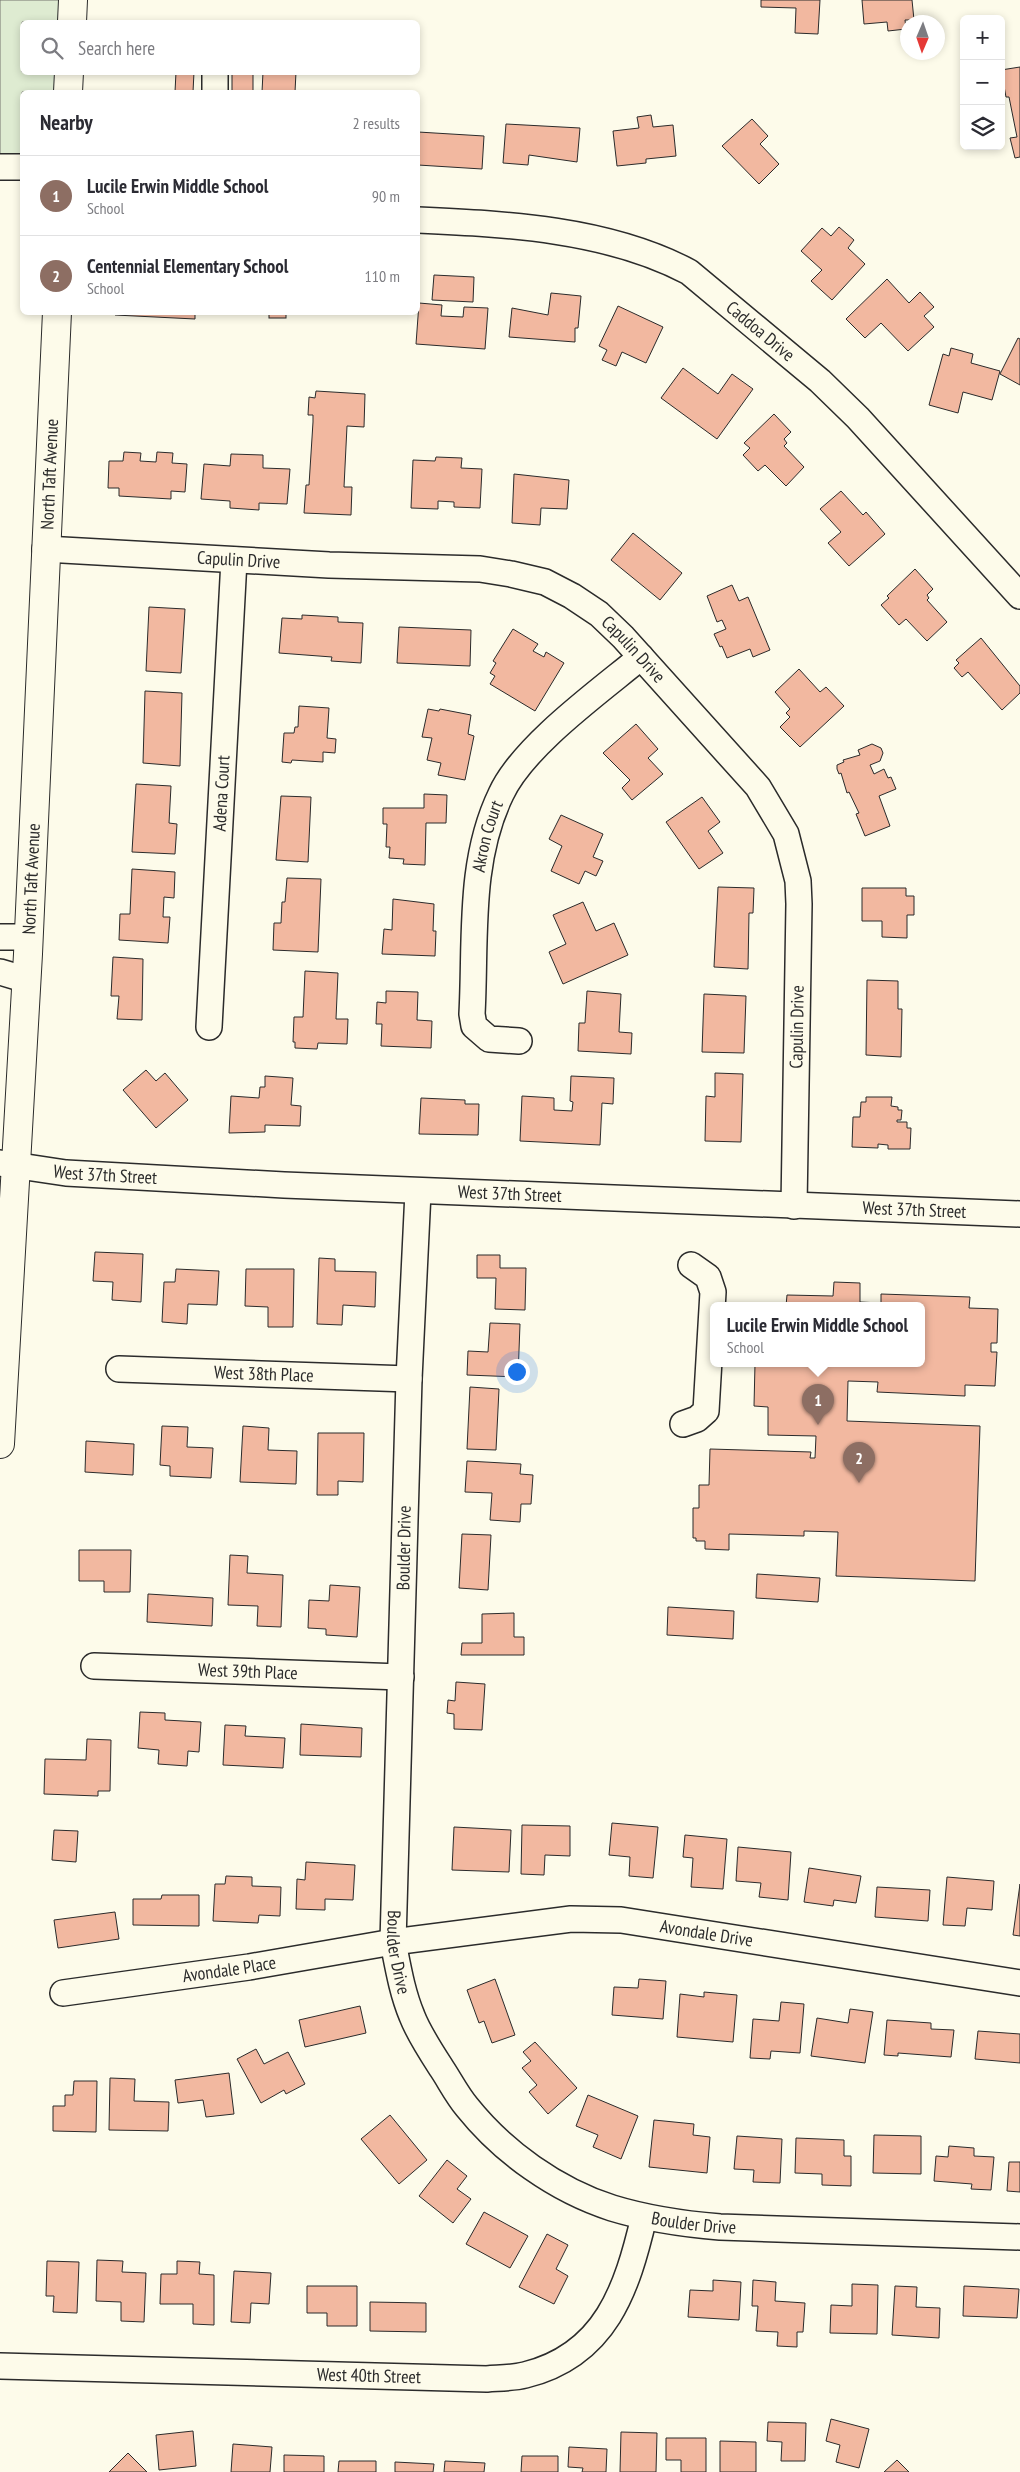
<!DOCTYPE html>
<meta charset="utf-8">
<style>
body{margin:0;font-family:"PT Sans Narrow",sans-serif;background:#f7f7f7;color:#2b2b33}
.controls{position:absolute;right:15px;top:15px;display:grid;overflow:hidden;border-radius:8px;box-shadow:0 2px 8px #0003}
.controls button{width:45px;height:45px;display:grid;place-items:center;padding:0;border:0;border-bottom:1px solid #e1e1e2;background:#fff;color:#2b2b33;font:25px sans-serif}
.compass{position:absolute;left:900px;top:15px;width:45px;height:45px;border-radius:50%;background:#fff;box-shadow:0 2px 8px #0003;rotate:182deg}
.you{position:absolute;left:516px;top:1371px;width:18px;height:18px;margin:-12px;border:4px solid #fff;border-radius:50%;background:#1a73e8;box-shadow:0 0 0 8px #1a73e833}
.badge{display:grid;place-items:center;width:32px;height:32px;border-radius:50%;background:#b45309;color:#fff;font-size:16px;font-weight:700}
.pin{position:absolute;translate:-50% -41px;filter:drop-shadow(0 1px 2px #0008)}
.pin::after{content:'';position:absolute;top:26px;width:18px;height:15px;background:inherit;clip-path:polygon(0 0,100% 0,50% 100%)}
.popup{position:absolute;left:710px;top:1302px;width:215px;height:65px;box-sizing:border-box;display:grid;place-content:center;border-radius:8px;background:#fff;filter:drop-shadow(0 1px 4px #0005);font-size:16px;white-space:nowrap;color:#7c7c81}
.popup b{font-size:19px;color:#2b2b33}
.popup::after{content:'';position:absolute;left:50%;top:100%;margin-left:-10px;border:10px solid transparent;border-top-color:#fff}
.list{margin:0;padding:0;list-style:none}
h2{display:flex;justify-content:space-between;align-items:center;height:65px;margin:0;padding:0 20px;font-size:21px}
h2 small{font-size:16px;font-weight:400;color:#7c7c81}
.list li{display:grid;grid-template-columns:32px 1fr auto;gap:15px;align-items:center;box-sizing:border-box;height:80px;padding:0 20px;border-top:1px solid #e1e1e2}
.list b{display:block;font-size:19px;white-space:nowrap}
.list p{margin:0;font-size:16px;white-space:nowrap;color:#7c7c81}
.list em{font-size:16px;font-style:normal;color:#7c7c81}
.icon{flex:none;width:28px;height:28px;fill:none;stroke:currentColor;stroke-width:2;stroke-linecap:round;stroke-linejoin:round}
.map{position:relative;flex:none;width:1020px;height:2472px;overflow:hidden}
.search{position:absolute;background:#fff;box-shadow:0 2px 8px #0003;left:20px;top:20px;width:400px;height:55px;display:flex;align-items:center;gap:12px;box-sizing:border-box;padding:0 18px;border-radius:8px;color:#7c7c81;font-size:19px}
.panel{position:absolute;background:#fff;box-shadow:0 2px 8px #0003;left:20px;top:90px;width:400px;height:225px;border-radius:8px}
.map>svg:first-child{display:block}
.green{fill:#deebd1;stroke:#74746e}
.building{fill:#f2b8a0;stroke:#2b2b2b}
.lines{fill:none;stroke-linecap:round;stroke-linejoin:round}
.minor-casing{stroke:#2b2b2b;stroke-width:28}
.major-casing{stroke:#2b2b2b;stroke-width:30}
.minor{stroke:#fdfbea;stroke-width:25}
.major{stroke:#fdfbea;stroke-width:28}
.labels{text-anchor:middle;stroke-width:4;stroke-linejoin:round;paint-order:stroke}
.street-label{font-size:18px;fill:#2b2b2b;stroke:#fdfbea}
</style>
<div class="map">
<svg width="1020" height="2472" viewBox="0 0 1020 2472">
<rect width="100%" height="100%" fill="#fdfbea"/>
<polygon class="green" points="0,0 73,0 72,22 22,22 22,72 69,73 68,92 22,92 22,167 0,167"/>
<g class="building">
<polygon points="761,0 820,0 818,34 795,33 796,8 761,7"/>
<polygon points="862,0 912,0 914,20 905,20 906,29 888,31 887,22 864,24"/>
<polygon points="1020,67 1020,157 1015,158 1010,138 1017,137 1009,97 1006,97 1001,70"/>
<polygon points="176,72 194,72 193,92 175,92"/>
<rect x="232" y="72" width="21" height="20"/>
<polygon points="263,72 296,72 295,92 262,92"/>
<polygon points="651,115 653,127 673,125 676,156 646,159 646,163 617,166 613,131 639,128 637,117"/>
<polygon points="752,119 768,136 760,144 779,164 759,184 722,146"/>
<polygon points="506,124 580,128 577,162 529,155 528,165 503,163"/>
<polygon points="418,132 484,136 482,169 418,165"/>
<polygon points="839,227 854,240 848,248 865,264 832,300 811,281 822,270 801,251 822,228 831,236"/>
<polygon points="434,275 474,277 473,302 432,300"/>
<polygon points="887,279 909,303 920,292 934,307 924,316 934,327 908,351 881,323 865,338 846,319"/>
<polygon points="551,293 581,296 578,328 575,328 575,342 509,337 512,308 548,315"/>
<polygon points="419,303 442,305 441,316 463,317 464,307 488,308 485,349 416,344"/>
<polygon points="618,306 663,327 646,363 622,352 616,366 602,360 607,350 599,346"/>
<polygon points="115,312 195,312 195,319 115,315"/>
<rect x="269" y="312" width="17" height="6"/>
<polygon points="1018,338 1020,339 1020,385 1000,374"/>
<polygon points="951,348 973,354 971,363 1000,371 992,400 963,392 958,413 929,405 943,354 949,356"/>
<polygon points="683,368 718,394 732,374 753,389 717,439 661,398"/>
<polygon points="316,391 365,394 364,427 347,426 344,487 352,487 351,515 304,513 306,485 309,485 313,422 313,415 308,415 309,397 315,398"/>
<polygon points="774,414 791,432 784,439 787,443 784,446 804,467 786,486 765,465 758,471 743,455 750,448 744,443"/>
<polygon points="124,452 141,453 140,461 156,462 157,452 173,453 172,463 187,464 185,492 171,491 171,499 119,496 119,488 108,488 109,461 123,461"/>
<polygon points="231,454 263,455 263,468 290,469 287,504 259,503 259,510 230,508 230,501 201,499 204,464 230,466"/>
<polygon points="436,457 462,458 461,468 482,469 480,508 454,507 454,502 438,501 438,509 411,508 413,460 435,461"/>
<polygon points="514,474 569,480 567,509 541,508 540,525 512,523"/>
<polygon points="841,491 863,515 866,512 885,534 849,566 828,543 841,532 820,509"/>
<polygon points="633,533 682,573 660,600 611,560"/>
<polygon points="915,569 933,589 927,595 929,598 927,600 947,622 927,641 906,619 899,625 881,605 889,598 887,596"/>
<polygon points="732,585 739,601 748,597 770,650 753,657 750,649 727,658 722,646 720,647 714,634 726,629 722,620 717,622 707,596"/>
<polygon points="149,607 185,609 181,673 146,671"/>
<polygon points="302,615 338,617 338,622 363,623 361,663 331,661 332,657 279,653 282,618 302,619"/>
<polygon points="399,627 471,630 470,666 397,663"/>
<polygon points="513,629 538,644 533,651 544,657 546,652 564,663 535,711 490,684 495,676 490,673 496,663 493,661"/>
<polygon points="981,638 1020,686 1020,693 1002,710 968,672 962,677 954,668 959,663 956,660"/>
<polygon points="799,669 820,692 826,687 844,706 800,747 780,727 790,717 786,713 790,709 775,692"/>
<polygon points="145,691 182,693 180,766 143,763"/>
<polygon points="299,706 329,708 327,738 336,739 335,753 323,752 323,762 292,760 291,763 282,762 284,733 294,733 295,727 298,727"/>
<polygon points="428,709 439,711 440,709 471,715 468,734 474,736 465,780 438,775 441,763 427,760 432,738 422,737"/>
<polygon points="636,724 658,749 648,758 663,774 632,800 622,788 630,780 603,753"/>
<polygon points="872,744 881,748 883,753 880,761 870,765 874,774 884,769 888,778 891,777 896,789 879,796 890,826 865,836 856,814 859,813 849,792 847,793 841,773 839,774 837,769 837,765 844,762 843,760 860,755 858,750"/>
<polygon points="136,784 171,786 169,823 177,824 175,854 132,852"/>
<polygon points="424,794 447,795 446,823 426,823 425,865 403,864 404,859 389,858 390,847 386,847 387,824 383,824 383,808 424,808"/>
<polygon points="281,796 311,797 308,862 276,860"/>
<polygon points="702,797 720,822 708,831 723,853 699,869 666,822"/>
<polygon points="561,815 603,834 593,857 603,861 596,876 585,871 579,884 551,871 562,846 549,839"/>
<polygon points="132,869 175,872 174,898 164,897 163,917 170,917 168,943 119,940 120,914 130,914"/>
<polygon points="287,878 321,879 318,952 273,950 274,923 281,923 282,902 285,902"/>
<polygon points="718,887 754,888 753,913 749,913 748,969 714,967"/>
<polygon points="862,888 906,888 906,896 914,896 914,915 907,915 907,938 882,937 882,921 862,921"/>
<polygon points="393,899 434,904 433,931 436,931 435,956 382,954 384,929 392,930"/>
<polygon points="583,902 596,931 614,923 628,955 563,984 549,952 566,944 553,915"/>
<polygon points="113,957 143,959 142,1020 117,1019 119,996 111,996"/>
<polygon points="305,971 338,973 336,1019 348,1019 347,1044 318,1043 317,1049 295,1048 295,1042 293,1042 294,1017 303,1017"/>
<polygon points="867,980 898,981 898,1009 902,1009 901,1057 866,1055"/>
<polygon points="386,991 418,992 417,1020 432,1021 431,1048 381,1046 382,1024 376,1024 377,1002 386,1003"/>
<polygon points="587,991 621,994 619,1032 632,1033 631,1054 578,1051 579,1023 585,1023"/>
<polygon points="704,994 746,996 744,1053 702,1052"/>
<polygon points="146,1070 156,1081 165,1073 188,1100 156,1128 123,1090"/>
<polygon points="715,1073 743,1074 741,1142 705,1141 706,1096 715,1097"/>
<polygon points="265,1076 293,1078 291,1105 301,1106 300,1126 265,1125 265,1132 229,1133 231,1096 259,1098 260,1087 265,1087"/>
<polygon points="571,1076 614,1078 613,1104 602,1103 600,1145 520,1141 522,1096 554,1098 554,1110 572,1111 573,1102 570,1101"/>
<polygon points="866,1097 892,1097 891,1106 898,1107 898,1110 902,1110 901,1120 897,1120 897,1122 907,1122 907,1128 911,1128 910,1149 888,1149 888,1145 878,1144 878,1148 852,1147 853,1117 860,1117 861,1102 866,1102"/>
<polygon points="421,1098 465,1100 465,1104 479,1104 478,1135 419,1134"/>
<polygon points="95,1252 143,1254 141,1302 112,1300 113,1282 93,1281"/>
<polygon points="477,1255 500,1255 500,1268 526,1268 525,1310 495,1309 496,1278 477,1278"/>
<polygon points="319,1258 335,1259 335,1271 376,1272 375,1307 343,1305 342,1325 317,1324"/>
<polygon points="176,1269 219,1271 217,1305 188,1304 187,1324 162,1322 164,1282 175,1282"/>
<polygon points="246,1269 294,1269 293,1327 268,1327 268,1307 245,1306"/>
<polygon points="834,1282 860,1283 860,1302 881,1303 881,1294 970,1297 969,1308 998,1309 997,1343 991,1343 991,1352 997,1352 995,1386 965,1385 965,1396 877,1392 878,1382 848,1381 847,1421 980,1426 975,1581 836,1576 838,1532 804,1531 804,1536 729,1534 729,1550 705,1549 705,1541 696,1541 696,1538 693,1538 693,1508 699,1508 699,1485 709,1485 710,1449 811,1452 810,1458 815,1458 816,1436 768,1435 768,1407 754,1406 755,1364 922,1364 922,1306 757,1306 786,1306 787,1295 833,1296"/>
<polygon points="490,1323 520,1324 518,1377 467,1375 468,1351 488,1352"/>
<polygon points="470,1387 499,1389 496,1450 467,1449"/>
<polygon points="162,1426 188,1427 187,1447 213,1448 211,1478 170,1476 170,1466 160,1465"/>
<polygon points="243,1426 269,1428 268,1450 297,1451 296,1484 240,1482"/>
<polygon points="318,1433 364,1433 363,1482 338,1481 338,1495 317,1495"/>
<polygon points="86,1441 134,1444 133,1475 85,1472"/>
<polygon points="467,1461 521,1464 520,1474 533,1475 531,1504 521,1504 520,1522 490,1520 492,1493 465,1492"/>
<polygon points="462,1534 491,1535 488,1590 459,1588"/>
<polygon points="79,1550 131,1550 130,1592 104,1592 104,1581 79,1581"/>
<polygon points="230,1555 248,1556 247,1573 283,1575 281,1627 257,1626 258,1606 228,1605"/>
<polygon points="757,1574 820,1578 818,1602 756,1598"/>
<polygon points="330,1585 360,1587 357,1637 326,1635 326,1629 308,1628 309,1600 329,1601"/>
<polygon points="148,1594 213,1598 212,1626 147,1622"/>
<polygon points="668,1607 734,1611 733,1639 667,1635"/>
<polygon points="514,1613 514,1637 524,1637 524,1655 461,1655 462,1643 482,1643 482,1614"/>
<polygon points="456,1682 485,1684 482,1730 454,1729 454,1714 447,1713 448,1700 455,1701"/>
<polygon points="140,1712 165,1713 165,1720 201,1722 199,1752 188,1751 187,1766 158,1764 159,1750 138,1748"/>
<polygon points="301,1724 362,1728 361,1757 300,1755"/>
<polygon points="225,1725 246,1726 245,1736 285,1738 283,1768 223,1765"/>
<polygon points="87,1739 111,1740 110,1791 98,1791 98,1796 44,1794 45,1759 86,1760"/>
<polygon points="612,1823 658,1827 653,1878 629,1876 630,1857 609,1855"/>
<polygon points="522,1825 570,1826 570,1856 545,1855 544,1875 521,1874"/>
<polygon points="454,1827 511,1830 509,1872 452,1870"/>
<polygon points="54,1830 78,1831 76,1862 52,1860"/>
<polygon points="685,1835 727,1839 723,1889 691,1887 693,1858 683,1857"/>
<polygon points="738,1847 791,1852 788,1900 759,1897 761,1883 736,1881"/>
<polygon points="306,1862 355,1865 353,1900 325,1899 325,1910 296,1909 297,1879 305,1880"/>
<polygon points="809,1868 861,1876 856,1903 834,1900 833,1906 804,1902"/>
<polygon points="226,1876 252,1877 252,1886 281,1887 280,1916 259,1915 258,1923 213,1921 215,1884 225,1884"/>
<polygon points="947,1877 994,1881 992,1910 967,1908 965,1926 943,1925"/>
<polygon points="1020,1884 1020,1936 1013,1935"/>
<polygon points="877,1887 930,1890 928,1921 875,1917"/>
<polygon points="162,1895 199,1895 199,1926 133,1925 133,1899 161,1899"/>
<polygon points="115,1912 119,1939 58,1948 54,1920"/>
<polygon points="495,1979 515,2035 492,2043 484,2021 479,2023 467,1990"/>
<polygon points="639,1979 666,1981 663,2019 612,2015 614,1987 638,1988"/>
<polygon points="704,1992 737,1995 733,2042 677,2037 680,1994 704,1997"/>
<polygon points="781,2002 804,2004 800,2053 771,2051 770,2059 750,2058 753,2019 779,2021"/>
<polygon points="360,2006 366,2033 305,2047 299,2020"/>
<polygon points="850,2009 873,2012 865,2063 811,2056 817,2018 848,2023"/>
<polygon points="887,2020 931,2023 931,2029 954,2030 951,2057 898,2053 898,2056 884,2055"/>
<polygon points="978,2031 1020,2034 1020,2063 975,2059"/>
<polygon points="535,2042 577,2088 548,2114 529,2092 537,2085 522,2068 531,2061 523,2052"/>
<polygon points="256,2049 264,2064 288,2052 305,2084 286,2094 284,2090 261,2103 237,2059"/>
<polygon points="229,2073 234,2114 206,2117 203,2100 178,2103 175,2080"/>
<polygon points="110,2078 135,2079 134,2101 169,2102 168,2131 109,2130"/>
<polygon points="74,2081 97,2081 96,2132 53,2131 53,2106 65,2106 65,2095 73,2095"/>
<polygon points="588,2095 638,2116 621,2159 593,2147 598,2135 576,2126"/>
<polygon points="390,2115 427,2160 399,2184 361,2139"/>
<polygon points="654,2120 694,2124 693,2135 710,2137 707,2173 649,2167"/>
<polygon points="874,2135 921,2136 921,2174 873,2173"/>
<polygon points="737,2136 782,2139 780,2183 753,2182 754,2170 734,2169"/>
<polygon points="796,2138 844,2140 844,2156 851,2156 851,2186 822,2185 822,2174 795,2173"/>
<polygon points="949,2146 974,2148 974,2156 994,2157 991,2190 971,2189 972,2184 934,2181 936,2156 948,2157"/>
<polygon points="447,2160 467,2176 457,2189 471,2199 453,2223 419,2196"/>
<polygon points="1009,2162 1020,2162 1020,2192 1007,2191"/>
<polygon points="484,2212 528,2236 510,2268 466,2244"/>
<polygon points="547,2234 568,2245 556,2269 568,2276 554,2304 519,2287"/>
<polygon points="97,2260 123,2261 122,2272 146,2273 144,2322 121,2321 121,2302 96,2301"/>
<polygon points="47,2261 79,2262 77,2313 53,2312 54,2296 46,2296"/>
<polygon points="177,2261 200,2262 199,2274 214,2275 214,2325 193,2324 193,2304 160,2304 161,2274 177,2274"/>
<polygon points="234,2271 271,2273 269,2304 251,2303 250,2323 231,2322"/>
<polygon points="713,2280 741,2282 739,2320 688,2317 690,2290 713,2291"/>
<polygon points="753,2280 776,2282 775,2301 805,2303 803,2332 797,2332 797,2347 777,2346 778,2332 756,2331 758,2306 752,2306"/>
<polygon points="852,2284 878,2285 877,2334 830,2333 831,2305 852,2306"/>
<polygon points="307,2286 357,2286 357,2326 327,2326 327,2313 307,2313"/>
<polygon points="895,2286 917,2287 916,2307 940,2308 939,2338 892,2335"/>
<polygon points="964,2286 1019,2289 1017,2318 963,2316"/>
<polygon points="370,2302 426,2303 426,2332 370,2331"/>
<polygon points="831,2419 869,2429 859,2468 836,2462 840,2445 826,2441"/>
<polygon points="768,2422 806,2423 805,2461 781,2461 782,2442 767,2441"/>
<polygon points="193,2431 196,2466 159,2470 156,2435"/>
<polygon points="621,2432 657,2433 656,2472 620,2472"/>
<polygon points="666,2438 706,2438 706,2472 681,2472 681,2460 666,2460"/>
<polygon points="720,2441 756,2442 756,2472 720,2472"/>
<polygon points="233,2444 272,2447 270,2472 231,2472"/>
<polygon points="569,2447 607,2449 606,2472 582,2472 583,2468 568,2467"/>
<polygon points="128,2453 147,2472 109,2472"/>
<polygon points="284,2455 324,2456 324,2472 284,2472"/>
<polygon points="522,2456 558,2456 558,2472 521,2472"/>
<polygon points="897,2460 909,2472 884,2472"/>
<polygon points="339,2461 376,2461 376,2472 338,2472"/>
<polygon points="445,2461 485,2463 484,2472 444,2472"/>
<polygon points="395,2462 434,2464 433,2472 395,2472"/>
</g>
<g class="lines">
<g class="minor-casing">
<g id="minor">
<polyline points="215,92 215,72"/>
<polyline points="0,167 22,167"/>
<path id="s1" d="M418,220C507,224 608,229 689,272L820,381L858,418L1020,596"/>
<path id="s2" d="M45,549L329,565L480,569L511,574L545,582L572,596L599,614L623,637L758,787L786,834L798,881L799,904L794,1206"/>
<polyline points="0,937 29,937"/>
<polyline points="0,972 27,980"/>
<path id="s3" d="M209,1027L234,560"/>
<path id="s4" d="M519,1041L489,1039L474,1026L472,1014C476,940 468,862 501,794C523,746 600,691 641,657"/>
<path id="s5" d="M0,1163L66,1173L284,1185L1020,1214"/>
<path id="s6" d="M418,1192L409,1379L393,1942C398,1967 402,1992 412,2016C419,2034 431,2052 442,2069C450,2081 457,2095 467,2107C503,2152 556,2190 612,2208C648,2219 683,2224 720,2227L1020,2237"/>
<path id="s7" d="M119,1369L409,1379"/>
<polyline points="683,1424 697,1419 706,1411 713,1292 708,1277 691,1265"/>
<path id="s8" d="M94,1666L401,1677"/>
<path id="s9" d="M63,1993L249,1967L393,1942L571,1919L621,1920L1020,1983"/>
<path id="s10" d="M0,2366L487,2379C499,2378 513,2378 525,2375C606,2355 627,2289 644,2217"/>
</g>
</g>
<g class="major-casing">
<g id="major">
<polyline points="72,22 73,0"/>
<polyline points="68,92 69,72"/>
<path id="s11" d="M0,1444L28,954L57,312"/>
</g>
</g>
<use href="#minor" class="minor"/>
<use href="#major" class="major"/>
</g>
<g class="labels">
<g class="street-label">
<text dy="6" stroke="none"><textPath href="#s1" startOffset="371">Caddoa Drive</textPath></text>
<text dy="6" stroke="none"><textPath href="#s11" startOffset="971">North Taft Avenue</textPath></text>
<text dy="6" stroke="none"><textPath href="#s2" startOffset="194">Capulin Drive</textPath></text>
<text dy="6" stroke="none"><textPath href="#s2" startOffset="614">Capulin Drive</textPath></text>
<text dy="6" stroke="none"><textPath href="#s3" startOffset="234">Adena Court</textPath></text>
<text dy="6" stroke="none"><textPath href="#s4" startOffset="241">Akron Court</textPath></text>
<text dy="6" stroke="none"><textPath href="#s11" startOffset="566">North Taft Avenue</textPath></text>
<text transform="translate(797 1027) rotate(-89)" y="6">Capulin Drive</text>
<text dy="6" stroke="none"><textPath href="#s5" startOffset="106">West 37th Street</textPath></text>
<text dy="6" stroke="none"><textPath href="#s5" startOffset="511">West 37th Street</textPath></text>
<text dy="6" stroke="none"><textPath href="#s5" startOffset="916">West 37th Street</textPath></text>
<text dy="6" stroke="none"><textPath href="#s7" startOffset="145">West 38th Place</textPath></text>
<text transform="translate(404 1548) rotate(-89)" y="6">Boulder Drive</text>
<text dy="6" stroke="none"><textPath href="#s8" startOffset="154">West 39th Place</textPath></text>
<text dy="6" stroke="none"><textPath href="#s9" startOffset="650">Avondale Drive</textPath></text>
<text dy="6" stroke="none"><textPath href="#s6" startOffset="761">Boulder Drive</textPath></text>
<text dy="6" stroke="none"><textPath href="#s9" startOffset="168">Avondale Place</textPath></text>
<text dy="6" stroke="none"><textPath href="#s6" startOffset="1196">Boulder Drive</textPath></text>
<text dy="6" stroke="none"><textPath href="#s10" startOffset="369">West 40th Street</textPath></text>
</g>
</g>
</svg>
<div class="controls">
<button>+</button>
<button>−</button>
<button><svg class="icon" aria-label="layers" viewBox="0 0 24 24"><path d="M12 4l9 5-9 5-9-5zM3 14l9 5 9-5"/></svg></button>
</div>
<svg class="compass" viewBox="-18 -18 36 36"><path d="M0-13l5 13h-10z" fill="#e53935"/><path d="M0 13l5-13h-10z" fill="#7c7c81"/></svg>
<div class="you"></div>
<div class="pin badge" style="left:818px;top:1425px;background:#8d6e63">1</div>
<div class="popup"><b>Lucile Erwin Middle School</b>School</div>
<div class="pin badge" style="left:859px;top:1483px;background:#8d6e63">2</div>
<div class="search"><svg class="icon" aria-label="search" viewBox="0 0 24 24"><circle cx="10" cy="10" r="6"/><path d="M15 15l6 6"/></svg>Search here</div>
<section class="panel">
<h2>Nearby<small>2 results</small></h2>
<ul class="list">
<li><span class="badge" style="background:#8d6e63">1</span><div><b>Lucile Erwin Middle School</b><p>School</p></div><em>90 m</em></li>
<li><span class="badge" style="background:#8d6e63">2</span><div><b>Centennial Elementary School</b><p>School</p></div><em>110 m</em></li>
</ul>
</section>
</div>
